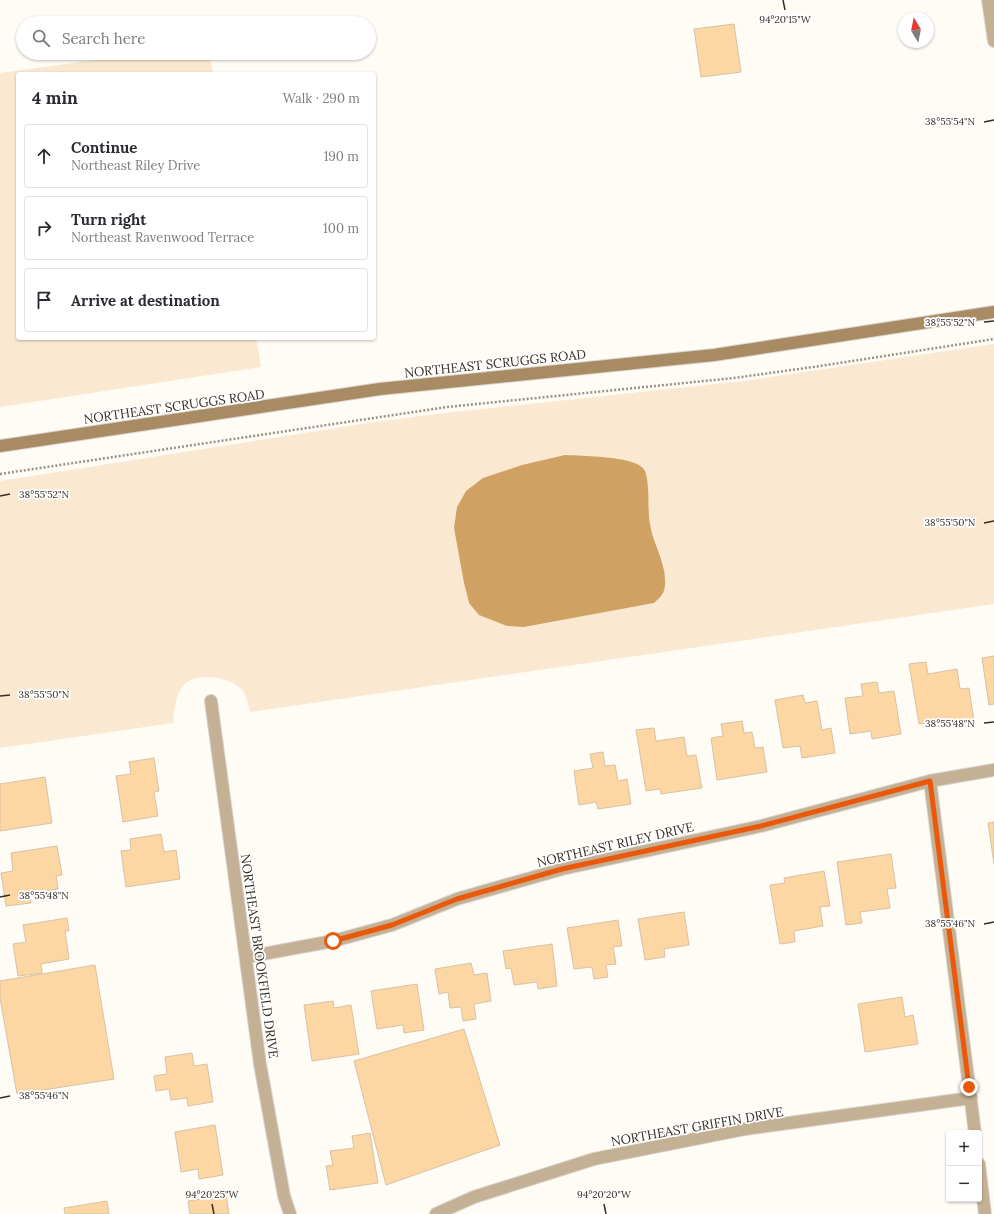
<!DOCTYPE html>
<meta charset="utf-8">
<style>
body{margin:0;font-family:Lora,serif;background:#f7f7f7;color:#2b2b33}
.controls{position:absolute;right:12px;bottom:12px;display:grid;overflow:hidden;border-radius:4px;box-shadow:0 1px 3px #0004}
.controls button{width:36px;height:36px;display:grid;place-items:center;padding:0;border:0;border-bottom:1px solid #e1e1e2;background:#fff;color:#2b2b33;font:20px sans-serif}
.compass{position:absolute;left:898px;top:12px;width:36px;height:36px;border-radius:50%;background:#fff;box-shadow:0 1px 3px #0004;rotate:350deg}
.stop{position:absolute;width:12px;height:12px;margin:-9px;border:3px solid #ea580c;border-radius:50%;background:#fff}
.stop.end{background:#ea580c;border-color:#fff;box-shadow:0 1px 4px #0008}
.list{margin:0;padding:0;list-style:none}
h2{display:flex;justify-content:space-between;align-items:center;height:52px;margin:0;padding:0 16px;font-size:17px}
h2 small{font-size:13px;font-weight:400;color:#7c7c81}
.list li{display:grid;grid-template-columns:26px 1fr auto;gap:12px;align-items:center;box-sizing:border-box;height:64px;margin:0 8px 8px;padding:0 8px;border:1px solid #e1e1e2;border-radius:4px}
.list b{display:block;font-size:15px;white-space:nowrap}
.list p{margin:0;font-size:13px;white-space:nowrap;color:#7c7c81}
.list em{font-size:13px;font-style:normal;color:#7c7c81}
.icon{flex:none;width:22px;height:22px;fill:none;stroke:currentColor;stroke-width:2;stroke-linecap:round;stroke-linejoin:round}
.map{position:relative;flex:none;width:994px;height:1214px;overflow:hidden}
.search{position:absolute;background:#fff;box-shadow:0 1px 3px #0004;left:16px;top:16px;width:360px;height:44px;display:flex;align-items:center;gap:10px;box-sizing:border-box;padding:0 14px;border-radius:22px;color:#7c7c81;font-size:15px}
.panel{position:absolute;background:#fff;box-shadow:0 1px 3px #0004;left:16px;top:72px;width:360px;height:268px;border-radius:4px}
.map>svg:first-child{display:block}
.green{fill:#fae8d1;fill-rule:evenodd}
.water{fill:#cfa263}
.building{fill:#fcd7a4;stroke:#d7c2a5}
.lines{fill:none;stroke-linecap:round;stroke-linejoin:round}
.street-casing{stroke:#dbd6cf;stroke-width:14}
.secondary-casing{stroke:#dbd6cf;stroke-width:14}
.path{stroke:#989189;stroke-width:2.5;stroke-dasharray:2 2;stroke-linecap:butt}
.street{stroke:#c4b095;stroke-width:12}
.secondary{stroke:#a98b63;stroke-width:12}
.route{stroke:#ea580c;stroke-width:5}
.ticks{fill:none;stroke:#372e23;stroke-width:1.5}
.labels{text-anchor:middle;stroke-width:3.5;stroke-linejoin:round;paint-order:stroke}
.street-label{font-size:13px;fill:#372e23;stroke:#fff}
.ticks-label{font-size:10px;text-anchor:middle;fill:#372e23;stroke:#fff;stroke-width:3.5;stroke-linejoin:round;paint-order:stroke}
</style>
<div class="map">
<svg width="994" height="1214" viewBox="0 0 994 1214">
<rect width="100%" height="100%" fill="#fffbf5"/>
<g class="green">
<polygon points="146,53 209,53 213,74 18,74 18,338 256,338 261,367 0,407 0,73"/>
<path d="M994,344V604L250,712C248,705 247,697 243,691C233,677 196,671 184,685C175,695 174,710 173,723L0,748V481L368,423L444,413L743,381ZM600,457L629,461L643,467L648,497L649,524L664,566L663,595L654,603L524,627L469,603L464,583L454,528Z"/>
</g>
<path class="water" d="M565,455C581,456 632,456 643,468C651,477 647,512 650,524C653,544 666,562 665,583C665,593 661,597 654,603L524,627L507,626L479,615L469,603L464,583L454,528L457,507L466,491L483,478L522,465Z"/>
<g class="building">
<polygon points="734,24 741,72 701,77 694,29"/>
<polygon points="994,656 994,704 989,705 982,658"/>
<polygon points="926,662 928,674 957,669 960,689 969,688 974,721 934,727 933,722 919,724 909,664"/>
<polygon points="877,682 879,693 894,691 901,734 872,739 871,731 850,734 845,698 863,696 861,684"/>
<polygon points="803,695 805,703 817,701 822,730 831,728 835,753 802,758 800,746 783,748 775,700"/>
<polygon points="742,721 744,733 752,732 755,748 763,747 767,772 717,780 711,738 723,736 721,724"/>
<polygon points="654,728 656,741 684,737 687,756 696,755 702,788 661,794 660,789 646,791 636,730"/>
<polygon points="603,752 605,766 615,765 618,781 627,779 631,804 598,809 596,802 579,805 574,771 593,768 590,754"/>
<polygon points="154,758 159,791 154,792 158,816 123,822 116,776 131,774 129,762"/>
<polygon points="45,777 52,823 0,831 0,784"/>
<polygon points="994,822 994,864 988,823"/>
<polygon points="161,834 164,852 176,850 180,879 126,887 121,851 131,850 130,839"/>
<polygon points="57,846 62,875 56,876 58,889 30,893 31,903 6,906 1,873 13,871 11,853"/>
<polygon points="891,854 896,888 887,889 890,908 860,912 862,923 846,925 837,862"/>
<polygon points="824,871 830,906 820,907 823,926 794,931 795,942 780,944 770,885 785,883 784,878"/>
<polygon points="684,912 689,945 664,949 665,957 645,960 638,919"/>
<polygon points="67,918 69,931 65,931 69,959 41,964 42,973 18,976 13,944 26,942 23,925"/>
<polygon points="618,920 622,946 613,947 616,964 606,965 608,977 594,979 592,967 574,969 567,928"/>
<polygon points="552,944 557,986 538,989 537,982 514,985 511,968 506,969 503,951"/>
<polygon points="471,963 474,975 487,973 491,1001 474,1004 476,1019 463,1021 461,1007 450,1008 448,992 439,994 435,969"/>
<polygon points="95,965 114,1079 17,1094 0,998 0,981"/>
<polygon points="417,984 424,1030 404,1033 403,1025 377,1029 371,991"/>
<polygon points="902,997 905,1017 913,1015 918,1044 865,1052 858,1004"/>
<polygon points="333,1001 334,1008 351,1005 359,1054 312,1061 304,1005"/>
<polygon points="464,1029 500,1145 386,1185 354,1061"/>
<polygon points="192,1053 194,1066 207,1064 213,1102 188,1106 187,1098 171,1100 169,1089 156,1091 154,1076 167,1074 165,1057"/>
<polygon points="215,1125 223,1175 199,1179 198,1169 181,1172 175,1132"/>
<polygon points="370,1133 378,1183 330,1190 326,1166 333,1165 330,1151 354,1148 352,1136"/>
<polygon points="226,1195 229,1214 190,1214 188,1201"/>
<polygon points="107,1201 109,1214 65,1214 64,1208"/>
</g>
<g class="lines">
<g class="street-casing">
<g id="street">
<polyline points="988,0 994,41"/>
<polyline points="211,701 260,1064 284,1196 290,1214"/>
<polyline points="930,781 975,1133"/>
<polyline points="246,957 333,941 392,925 457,899 562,869 761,826 930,781 994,770"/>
<polyline points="979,1164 985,1214"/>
<polyline points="436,1214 474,1197 594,1159 745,1129 971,1098"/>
</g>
</g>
<g class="secondary-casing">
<polyline id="secondary" points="0,446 380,389 714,355 994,312"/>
</g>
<polyline class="path" points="0,474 447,407 734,378 820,366 994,339"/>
<use href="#street" class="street"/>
<use href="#secondary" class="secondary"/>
</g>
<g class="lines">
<polyline class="route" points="333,941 392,925 457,899 562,869 761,826 930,781 969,1087"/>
</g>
<path class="ticks" d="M783,0L785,10M984,122L994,120M984,322L994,321M0,496L10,494M984,523L994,521M0,696L10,695M984,723L994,722M0,897L10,895M984,924L994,922M0,1098L10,1096M212,1204L214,1214M604,1204L606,1214"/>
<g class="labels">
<g class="street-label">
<text transform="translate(495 363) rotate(-6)" y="5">NORTHEAST SCRUGGS ROAD</text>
<text transform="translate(174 406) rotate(-8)" y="5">NORTHEAST SCRUGGS ROAD</text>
<text transform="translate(615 844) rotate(-13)" y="5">NORTHEAST RILEY DRIVE</text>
<text transform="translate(260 956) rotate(82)" y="5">NORTHEAST BROOKFIELD DRIVE</text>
<text transform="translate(697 1126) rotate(-10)" y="5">NORTHEAST GRIFFIN DRIVE</text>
</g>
</g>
<g class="ticks-label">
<text x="785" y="23">94°20'15"W</text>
<text x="950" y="125">38°55'54"N</text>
<text x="950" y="326">38°55'52"N</text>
<text x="44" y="498">38°55'52"N</text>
<text x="950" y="526">38°55'50"N</text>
<text x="44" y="698">38°55'50"N</text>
<text x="950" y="727">38°55'48"N</text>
<text x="44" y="899">38°55'48"N</text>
<text x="950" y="927">38°55'46"N</text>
<text x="44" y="1099">38°55'46"N</text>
<text x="212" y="1198">94°20'25"W</text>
<text x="604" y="1198">94°20'20"W</text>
</g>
</svg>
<div class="controls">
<button>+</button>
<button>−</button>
</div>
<svg class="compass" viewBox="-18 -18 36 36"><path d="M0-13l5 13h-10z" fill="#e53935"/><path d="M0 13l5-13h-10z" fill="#7c7c81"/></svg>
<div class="stop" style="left:333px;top:941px"></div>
<div class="stop end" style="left:969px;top:1087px"></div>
<div class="search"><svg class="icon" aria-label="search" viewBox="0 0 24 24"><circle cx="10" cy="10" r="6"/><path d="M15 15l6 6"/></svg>Search here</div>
<section class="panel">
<h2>4 min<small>Walk · 290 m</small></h2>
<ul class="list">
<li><svg class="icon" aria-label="ahead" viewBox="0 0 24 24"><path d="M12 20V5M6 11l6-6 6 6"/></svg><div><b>Continue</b><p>Northeast Riley Drive</p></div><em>190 m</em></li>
<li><svg class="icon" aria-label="right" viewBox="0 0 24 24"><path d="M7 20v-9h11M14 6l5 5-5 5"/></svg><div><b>Turn right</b><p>Northeast Ravenwood Terrace</p></div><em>100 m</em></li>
<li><svg class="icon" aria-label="arrive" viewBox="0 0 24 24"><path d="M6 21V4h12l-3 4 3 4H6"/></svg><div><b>Arrive at destination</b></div></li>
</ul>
</section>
</div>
